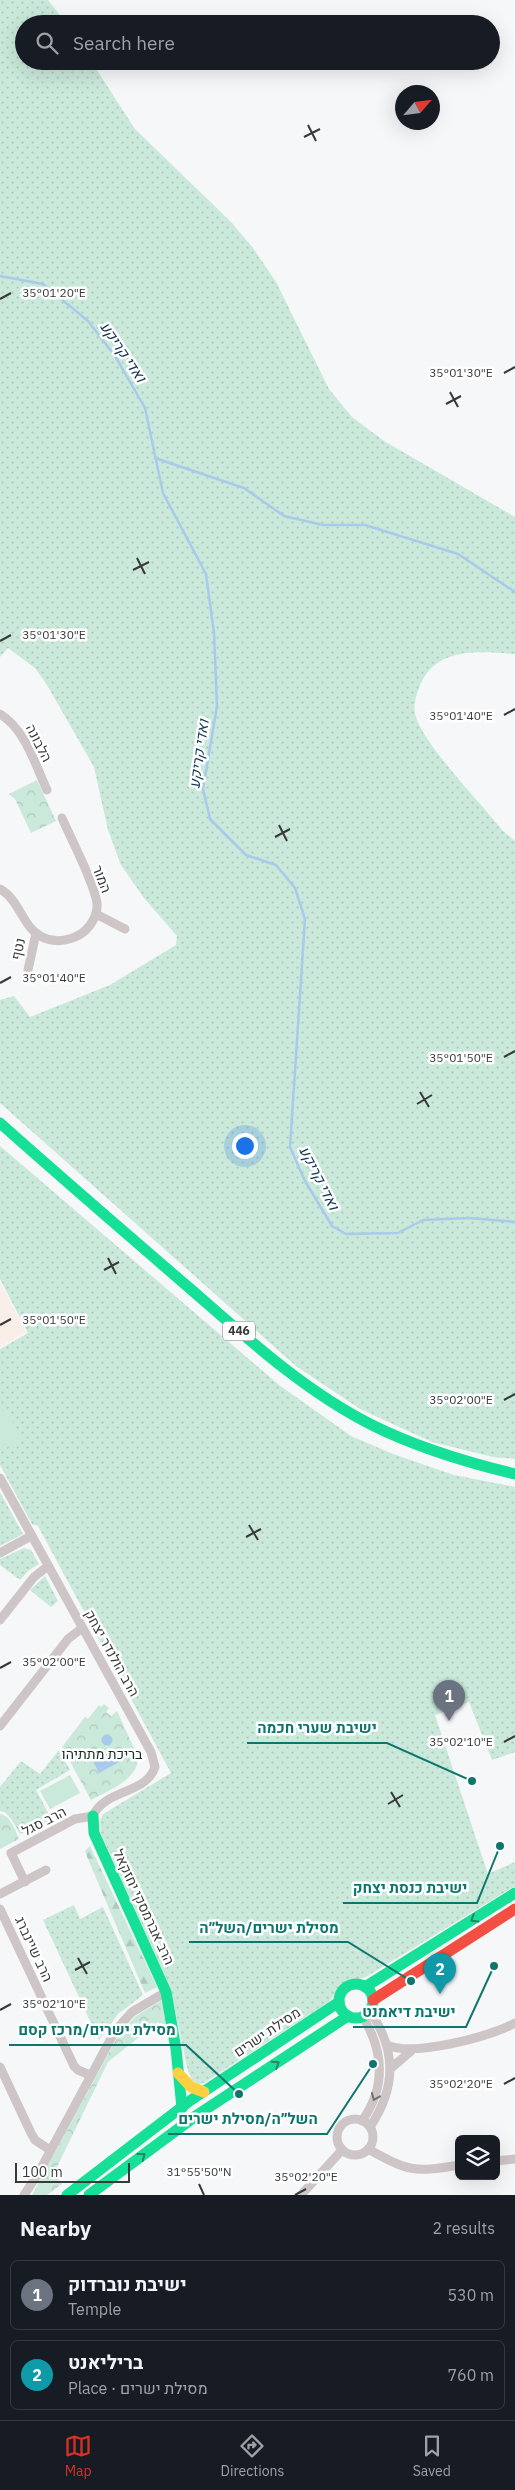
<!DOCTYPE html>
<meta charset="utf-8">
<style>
body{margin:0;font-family:"IBM Plex Sans",Heebo,sans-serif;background:#242831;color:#f1f3f6}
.controls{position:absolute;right:15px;bottom:15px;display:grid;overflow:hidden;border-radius:8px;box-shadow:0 5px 20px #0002}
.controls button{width:45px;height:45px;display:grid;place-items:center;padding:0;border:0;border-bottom:1px solid #363941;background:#171b24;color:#f1f3f6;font:25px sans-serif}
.compass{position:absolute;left:395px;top:85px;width:45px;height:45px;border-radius:50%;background:#171b24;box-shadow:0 5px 20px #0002;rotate:62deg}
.scale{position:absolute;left:15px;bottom:12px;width:115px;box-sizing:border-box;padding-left:5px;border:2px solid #38393a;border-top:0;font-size:14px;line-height:18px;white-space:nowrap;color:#38393a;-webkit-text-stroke:4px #fff;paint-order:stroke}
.you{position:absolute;left:244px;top:1145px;width:18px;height:18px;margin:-12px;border:4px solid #fff;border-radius:50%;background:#1a73e8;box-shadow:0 0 0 8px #1a73e833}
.badge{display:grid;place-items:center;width:32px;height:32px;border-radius:50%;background:#d93025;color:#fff;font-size:16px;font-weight:700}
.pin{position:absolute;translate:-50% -41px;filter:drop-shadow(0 1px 2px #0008)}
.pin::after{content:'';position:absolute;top:26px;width:18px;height:15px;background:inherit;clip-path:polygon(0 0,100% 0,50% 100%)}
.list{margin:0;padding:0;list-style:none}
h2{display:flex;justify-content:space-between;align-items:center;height:65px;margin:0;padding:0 20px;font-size:21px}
h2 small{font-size:16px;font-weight:400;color:#9ea1a6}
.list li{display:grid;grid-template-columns:32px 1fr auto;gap:15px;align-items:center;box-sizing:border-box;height:70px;margin:0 10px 10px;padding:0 10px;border:1px solid #363941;border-radius:8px}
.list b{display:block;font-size:19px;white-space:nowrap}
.list p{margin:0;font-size:16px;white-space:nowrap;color:#9ea1a6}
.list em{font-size:16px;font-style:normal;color:#9ea1a6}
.icon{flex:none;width:28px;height:28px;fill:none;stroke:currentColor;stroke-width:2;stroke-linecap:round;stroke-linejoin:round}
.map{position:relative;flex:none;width:515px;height:2195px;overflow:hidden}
.search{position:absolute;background:#171b24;box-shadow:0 5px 20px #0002;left:15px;right:15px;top:15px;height:55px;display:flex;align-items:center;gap:12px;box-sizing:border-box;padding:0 18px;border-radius:28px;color:#9ea1a6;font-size:19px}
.sheet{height:225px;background:#171b24}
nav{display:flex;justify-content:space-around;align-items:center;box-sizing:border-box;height:70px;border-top:1px solid #363941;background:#171b24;font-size:14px;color:#9ea1a6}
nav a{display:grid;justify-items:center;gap:2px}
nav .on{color:#d93025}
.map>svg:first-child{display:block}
.industrial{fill:#faeee8}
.grass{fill:url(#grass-dots)}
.forest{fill:url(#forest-firs)}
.park{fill:url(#park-crowns)}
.pitch{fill:#cae9da}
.water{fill:#a8cbeb}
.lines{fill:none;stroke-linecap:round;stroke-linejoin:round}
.stream{stroke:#a8cbeb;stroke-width:2.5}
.street{stroke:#cec5c7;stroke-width:9}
.fast{stroke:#16e098;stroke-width:11}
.slow{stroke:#ffcf43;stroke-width:11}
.jam{stroke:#f24e42;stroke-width:11}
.oneway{stroke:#298464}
.oneway2{stroke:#747172}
.ticks{fill:none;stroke:#38393a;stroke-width:2}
.labels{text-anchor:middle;stroke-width:5;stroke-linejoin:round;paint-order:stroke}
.shield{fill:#fff;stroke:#747475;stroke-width:1}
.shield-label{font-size:12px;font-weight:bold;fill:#38393a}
.street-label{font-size:14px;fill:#38393a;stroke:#fff}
.park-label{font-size:14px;fill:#123022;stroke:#fff}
.water-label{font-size:15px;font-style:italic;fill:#123755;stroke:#fff}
.ticks-label{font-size:12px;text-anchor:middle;fill:#38393a;stroke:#fff;stroke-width:5;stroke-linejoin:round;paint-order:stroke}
.leader{fill:none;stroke:#0f766e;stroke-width:2}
.callout-dot{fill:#0f766e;stroke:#fff;stroke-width:2}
.callout-label{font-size:15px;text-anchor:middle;font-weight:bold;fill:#0f766e;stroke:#fff;stroke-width:5;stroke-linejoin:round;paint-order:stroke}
</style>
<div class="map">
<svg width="515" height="2195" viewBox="0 0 515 2195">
<defs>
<pattern id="grass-dots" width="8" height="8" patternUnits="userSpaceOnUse" patternTransform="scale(1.25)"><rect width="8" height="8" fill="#cae9da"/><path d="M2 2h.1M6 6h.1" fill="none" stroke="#aec9bc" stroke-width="1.8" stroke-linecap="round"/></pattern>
<pattern id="forest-firs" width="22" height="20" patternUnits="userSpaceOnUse" patternTransform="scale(1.25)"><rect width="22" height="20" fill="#cae9da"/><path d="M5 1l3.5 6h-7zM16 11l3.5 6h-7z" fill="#aec9bc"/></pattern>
<pattern id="park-crowns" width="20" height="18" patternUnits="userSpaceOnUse" patternTransform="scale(1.25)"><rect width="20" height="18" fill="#cae9da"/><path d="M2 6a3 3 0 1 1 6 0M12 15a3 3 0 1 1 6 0" fill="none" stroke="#aec9bc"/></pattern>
</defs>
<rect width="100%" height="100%" fill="#f5f7f9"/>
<polygon class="industrial" points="0,1282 26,1332 0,1347"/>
<g class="grass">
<path d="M0,0H48L67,24H24V61H91L135,129L231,222L253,248L276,282L329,389L352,417L384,441L515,517V654C483,652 440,646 422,681C417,692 412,705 416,717C424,745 482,804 502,830L515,841V1459L493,1457L432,1442L360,1409L296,1366L0,1103V1000L14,996L30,1017L110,985L176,945L177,936L144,898L121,865L108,830L94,767L47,685L35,668L8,648L0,657Z"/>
<polygon points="0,1146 279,1385 351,1436 393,1454 454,1475 515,1487 515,1752 492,1760 469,1702 435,1715 488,1874 515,1862 515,1886 366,1977 341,1985 329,2002 204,2083 198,2084 192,2080 188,2071 170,1987 101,1834 100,1821 103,1814 171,1773 38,1526 32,1524 0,1465 0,1349 28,1333 0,1279"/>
<polygon points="0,1492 23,1534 0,1546"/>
<polygon points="24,1548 31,1550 39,1564 28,1571 20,1580 0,1565 0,1559"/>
<polygon points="45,1576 58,1601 51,1607 30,1590"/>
<polygon points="59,1750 70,1770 36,1790 52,1820 20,1834 12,1820 5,1812 0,1811 0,1787 21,1761 40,1774"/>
<polygon points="74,1905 80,1919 103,1907 143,1995 118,2014 99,2040 43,1920"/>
</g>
<polygon class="forest" points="90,1846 157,1987 145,1993 88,1859 85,1851"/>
<g class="park">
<polygon points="37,780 56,821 31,833 15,799 9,794"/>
<path d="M104,1704L109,1708L106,1712L111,1716L117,1711L138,1757C139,1780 107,1791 91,1800L62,1747L85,1717L88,1719L99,1705L101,1707Z"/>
<path d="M0,1814C11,1816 15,1830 19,1839L0,1849Z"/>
<polygon points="164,1999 167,2034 158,2022 108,2062 54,2173 62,2184 47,2195 32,2195 119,2034 136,2016"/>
</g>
<g class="pitch">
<polygon points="6,1409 22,1440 0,1451 0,1413"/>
<polygon points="70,1775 80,1793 50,1809 40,1791"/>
</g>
<g class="water">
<circle cx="107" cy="1740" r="5.5"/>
<polygon points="118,1747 125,1759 99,1773 88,1751 92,1748 104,1754"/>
</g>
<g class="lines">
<g class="stream">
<polyline points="0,276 43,284 88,321 115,356 145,408 163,493 206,574 214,633 217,706 203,789 210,819 246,855 276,865 295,888 305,919 290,1147 305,1181 332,1226 346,1234 398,1233 423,1220 470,1218 515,1222"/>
<polyline points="155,458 244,488 284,516 323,525 365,525 458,554 515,592"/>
</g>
<g class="street">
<path d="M0,714C25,729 35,764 47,790"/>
<path d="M0,889C20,900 22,927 42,937C54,943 68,941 79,935C90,929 98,915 97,903C94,882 71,839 62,818"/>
<polyline points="96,914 125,929"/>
<polyline points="28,970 36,933"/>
<path d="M0,1478L151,1752L155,1767C147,1794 103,1790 93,1816L75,1819L11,1853L25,1882"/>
<polyline points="0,1553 31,1536"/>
<polyline points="0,1620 34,1577 48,1566"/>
<polyline points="0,1726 68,1639 82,1628"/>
<polyline points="0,1894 46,1870"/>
<polyline points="0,1909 74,2066 78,2070 90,2075"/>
<path d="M387,2045C413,2057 489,2037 515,2023"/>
<polyline points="0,2067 31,2133 35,2140 50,2150"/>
<polyline points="390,2069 411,2051"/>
<circle cx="355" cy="2137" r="18"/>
<path d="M362,2121C386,2087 384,2052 363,2017"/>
<path d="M370,2127C396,2088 397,2051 370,2011"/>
<path d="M368,2149C408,2171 413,2173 459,2165"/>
<polyline points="496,2161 515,2159"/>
<polyline points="24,2195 38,2174 115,2031 132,2012 166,1992"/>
<polyline points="301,2195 342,2150"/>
</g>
<g class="fast">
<path d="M0,1123C64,1180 129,1236 194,1292C249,1340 306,1392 372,1425C418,1448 465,1462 515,1474"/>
<polyline points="93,1816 94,1833 166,1992 176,2049 182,2108"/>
<circle cx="356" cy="2001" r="17"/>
<polyline points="365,1987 515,1893"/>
<polyline points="67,2195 191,2100 339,2002"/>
<polyline points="89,2195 197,2115 348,2016"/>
</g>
<polyline class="slow" points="178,2073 191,2087 204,2092"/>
<polyline class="jam" points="373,2000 515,1909"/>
</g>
<defs><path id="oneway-chevron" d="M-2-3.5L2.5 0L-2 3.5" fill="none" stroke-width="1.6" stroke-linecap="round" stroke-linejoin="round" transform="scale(1.25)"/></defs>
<g class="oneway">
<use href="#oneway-chevron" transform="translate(474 1919) rotate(148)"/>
<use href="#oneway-chevron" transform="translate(276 2064) rotate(-33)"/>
<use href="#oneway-chevron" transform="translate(142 2156) rotate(-37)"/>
</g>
<use class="oneway2" href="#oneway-chevron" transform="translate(375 2097) rotate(112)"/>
<path class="ticks" d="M308,125L316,141M304,137L320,129M0,299L11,293M504,373L515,367M450,392L458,407M446,404L461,396M137,558L145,574M133,570L149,562M0,641L11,635M504,715L515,709M279,825L287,841M275,837L290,829M0,983L11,977M504,1057L515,1051M420,1092L429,1107M417,1104L432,1095M108,1258L116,1274M104,1270L119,1262M0,1325L11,1319M504,1400L515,1394M249,1525L258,1540M246,1537L261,1529M0,1668L11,1662M504,1742L515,1736M391,1792L400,1807M388,1804L403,1795M78,1958L87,1974M75,1970L90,1962M0,2010L11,2004M504,2084L515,2078M199,2184L204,2195M295,2195L306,2189"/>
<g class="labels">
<rect class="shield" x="223" y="1321.5" width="32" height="19" rx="4"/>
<g class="shield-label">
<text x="239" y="1335">446</text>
</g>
<g class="street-label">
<text transform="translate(39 743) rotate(63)" y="5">הלבונה</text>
<text transform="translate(102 879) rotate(69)" y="5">המור</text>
<text transform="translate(18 949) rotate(-78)" y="5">נטף</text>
<text transform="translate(112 1653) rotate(61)" y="5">הרב הולנדר יצחק</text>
<text transform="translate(44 1821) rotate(-27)" y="5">הרב סגל</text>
<text transform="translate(144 1907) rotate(65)" y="5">הרב אברמסקי יחזקאל</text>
<text transform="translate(34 1949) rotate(65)" y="5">הרב שיינברג</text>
<text transform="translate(267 2032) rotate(-34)" y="5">מסילת ישרים</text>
</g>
<g class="park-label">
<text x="102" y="1759">בריכת מתתיהו</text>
</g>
<g class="water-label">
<text transform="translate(123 352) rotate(56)" y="5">ואדי קריקע</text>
<text transform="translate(199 754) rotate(-82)" y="5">ואדי קריקע</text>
<text transform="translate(319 1178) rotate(63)" y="5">ואדי קריקע</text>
</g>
</g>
<g class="ticks-label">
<text x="54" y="297">35°01'20"E</text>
<text x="461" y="377">35°01'30"E</text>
<text x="54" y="639">35°01'30"E</text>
<text x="461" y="720">35°01'40"E</text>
<text x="54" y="982">35°01'40"E</text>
<text x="461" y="1062">35°01'50"E</text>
<text x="54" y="1324">35°01'50"E</text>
<text x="461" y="1404">35°02'00"E</text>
<text x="54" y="1666">35°02'00"E</text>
<text x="461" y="1746">35°02'10"E</text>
<text x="54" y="2008">35°02'10"E</text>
<text x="461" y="2088">35°02'20"E</text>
<text x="199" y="2176">31°55'50"N</text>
<text x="306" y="2181">35°02'20"E</text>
</g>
<path class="leader" d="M472 1781L387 1743H247M500 1846L477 1903H343M411 1981L348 1942H189M494 1966L466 2027H353M239 2094L186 2045H9M373 2064L327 2134H168"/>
<g class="callout-dot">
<circle cx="472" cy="1781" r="5"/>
<circle cx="500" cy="1846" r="5"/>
<circle cx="411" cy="1981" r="5"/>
<circle cx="494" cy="1966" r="5"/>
<circle cx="239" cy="2094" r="5"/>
<circle cx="373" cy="2064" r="5"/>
</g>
<g class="callout-label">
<text x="317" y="1733">ישיבת שערי חכמה</text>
<text x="410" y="1893">ישיבת כנסת יצחק</text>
<text x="269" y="1933">מסילת ישרים/השל״ה</text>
<text x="409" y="2017">ישיבת דיאמנט</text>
<text x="97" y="2035">מסילת ישרים/מרכז קסם</text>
<text x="248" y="2124">השל״ה/מסילת ישרים</text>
</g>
</svg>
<div class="controls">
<button><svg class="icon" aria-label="layers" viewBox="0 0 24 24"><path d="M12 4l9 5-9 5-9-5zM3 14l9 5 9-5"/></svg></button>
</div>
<svg class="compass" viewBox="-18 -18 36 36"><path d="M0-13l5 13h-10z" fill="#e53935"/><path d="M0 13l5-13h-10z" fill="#9ea1a6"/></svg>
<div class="scale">100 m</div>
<div class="you"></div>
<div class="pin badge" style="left:449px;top:1721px;background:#6b7280">1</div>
<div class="pin badge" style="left:440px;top:1994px;background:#0f9aa8">2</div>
<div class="search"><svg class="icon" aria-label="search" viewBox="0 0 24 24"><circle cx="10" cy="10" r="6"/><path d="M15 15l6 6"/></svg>Search here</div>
</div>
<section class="sheet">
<h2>Nearby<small>2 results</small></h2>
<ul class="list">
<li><span class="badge" style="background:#6b7280">1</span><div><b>ישיבת נוברדוק</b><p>Temple</p></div><em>530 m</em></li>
<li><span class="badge" style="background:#0f9aa8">2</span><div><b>בריליאנט</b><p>Place · מסילת ישרים</p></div><em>760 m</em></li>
</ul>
</section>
<nav>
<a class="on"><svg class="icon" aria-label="map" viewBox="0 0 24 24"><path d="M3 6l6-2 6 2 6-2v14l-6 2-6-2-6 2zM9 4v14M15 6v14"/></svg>Map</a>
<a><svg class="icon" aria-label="directions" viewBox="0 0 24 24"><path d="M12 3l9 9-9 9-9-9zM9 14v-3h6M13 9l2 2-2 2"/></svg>Directions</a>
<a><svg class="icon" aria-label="saved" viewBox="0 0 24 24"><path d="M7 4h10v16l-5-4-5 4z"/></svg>Saved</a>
</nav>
